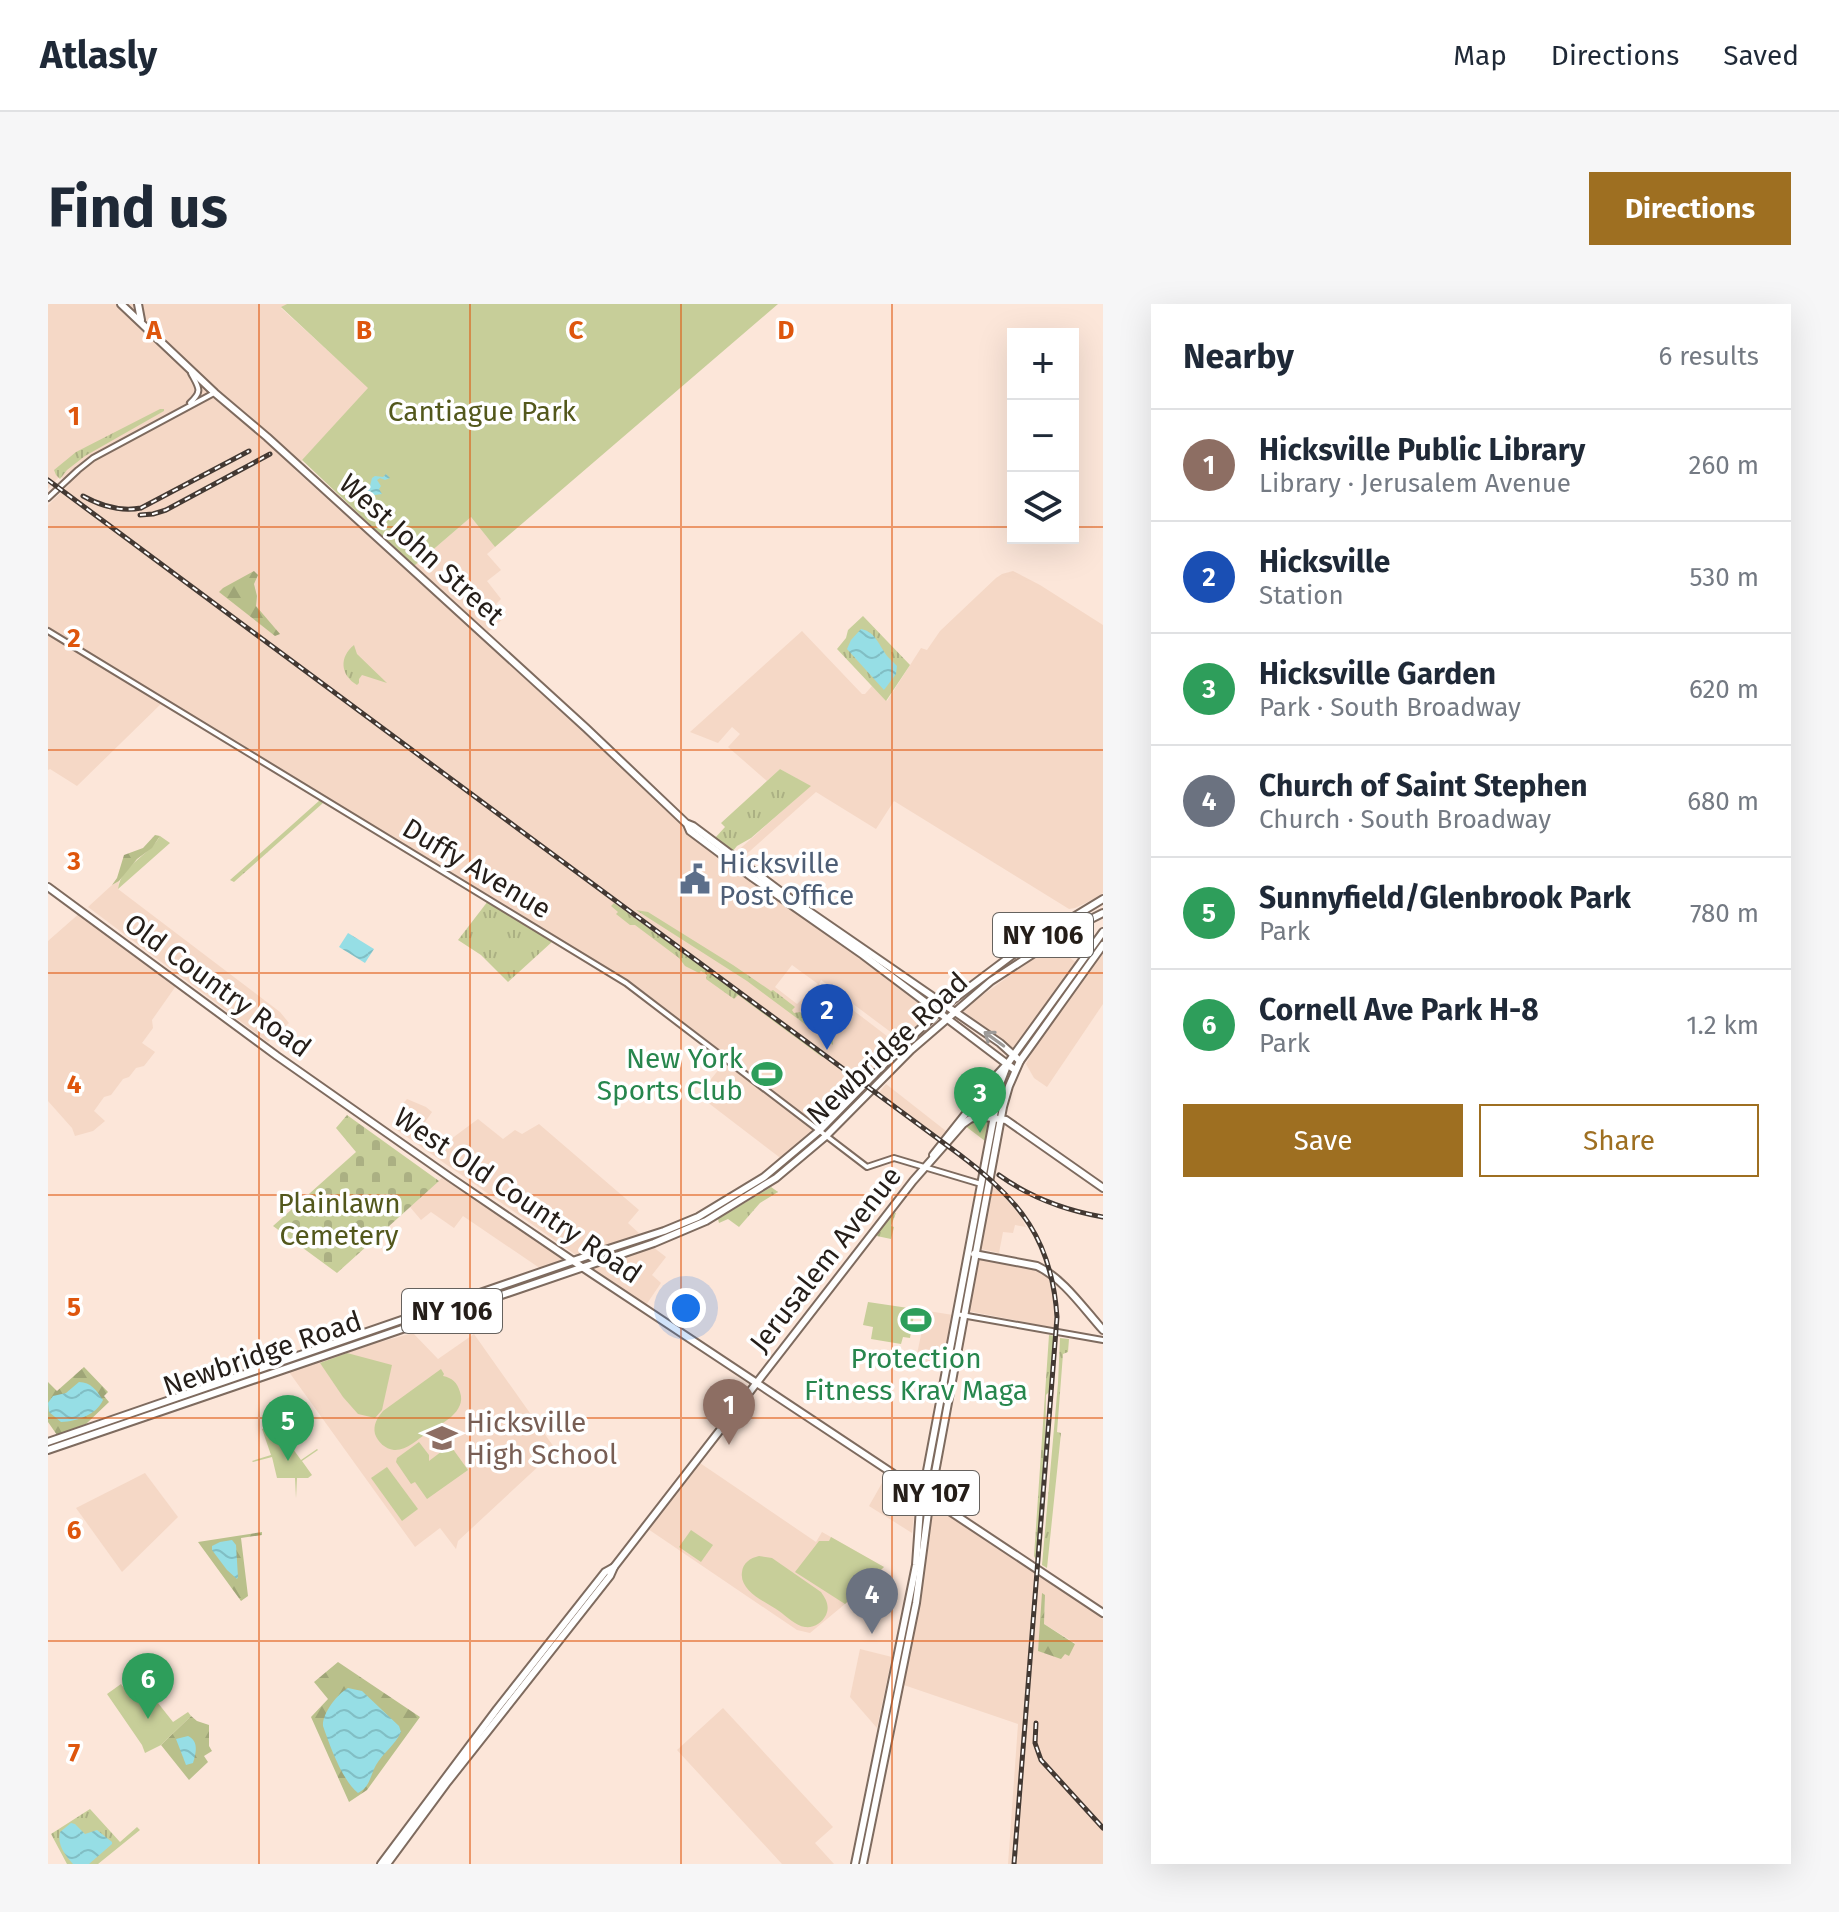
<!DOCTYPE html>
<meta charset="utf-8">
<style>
body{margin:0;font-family:"Fira Sans",sans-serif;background:#f6f6f7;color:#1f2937}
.controls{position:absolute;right:24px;top:24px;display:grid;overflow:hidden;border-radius:0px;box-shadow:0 8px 32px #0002}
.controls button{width:72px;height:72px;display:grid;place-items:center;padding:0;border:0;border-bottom:2px solid #e0e1e3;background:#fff;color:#1f2937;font:40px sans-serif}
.you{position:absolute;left:638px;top:1004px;width:28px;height:28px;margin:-20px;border:6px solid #fff;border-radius:50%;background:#1a73e8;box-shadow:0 0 0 12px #1a73e833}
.badge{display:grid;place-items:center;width:52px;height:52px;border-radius:50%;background:#9e6f21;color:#fff;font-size:26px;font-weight:700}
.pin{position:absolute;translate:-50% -66px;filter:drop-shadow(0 2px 4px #0008)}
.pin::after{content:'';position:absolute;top:42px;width:28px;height:24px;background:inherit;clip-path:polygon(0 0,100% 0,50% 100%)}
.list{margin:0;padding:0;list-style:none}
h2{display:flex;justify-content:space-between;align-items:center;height:104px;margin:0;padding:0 32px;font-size:34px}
h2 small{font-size:26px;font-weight:400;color:#747a83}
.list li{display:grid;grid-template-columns:52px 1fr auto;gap:24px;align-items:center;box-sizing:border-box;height:112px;padding:0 32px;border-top:2px solid #e0e1e3}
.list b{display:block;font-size:30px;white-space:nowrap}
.list p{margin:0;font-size:26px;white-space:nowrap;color:#747a83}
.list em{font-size:26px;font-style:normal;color:#747a83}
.actions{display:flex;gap:16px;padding:24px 32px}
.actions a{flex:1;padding:18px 0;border:2px solid #9e6f21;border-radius:0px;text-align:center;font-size:28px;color:#9e6f21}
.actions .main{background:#9e6f21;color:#fff}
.icon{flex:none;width:44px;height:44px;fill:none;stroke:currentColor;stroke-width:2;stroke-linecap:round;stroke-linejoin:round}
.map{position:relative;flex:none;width:1055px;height:1560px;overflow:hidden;border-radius:0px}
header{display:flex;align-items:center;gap:48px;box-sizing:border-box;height:112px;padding:0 40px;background:#fff;border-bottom:2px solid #e0e1e3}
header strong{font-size:38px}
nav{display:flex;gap:44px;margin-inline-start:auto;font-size:28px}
.intro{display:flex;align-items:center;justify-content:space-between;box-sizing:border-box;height:192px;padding:0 48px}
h1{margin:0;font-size:56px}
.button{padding:20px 36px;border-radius:0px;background:#9e6f21;color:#fff;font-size:28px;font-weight:700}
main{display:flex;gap:48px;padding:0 48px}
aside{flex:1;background:#fff;border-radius:0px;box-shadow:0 8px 32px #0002}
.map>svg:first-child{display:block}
.built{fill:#f5d8c6;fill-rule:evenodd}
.grass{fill:url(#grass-tufts)}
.forest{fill:url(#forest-firs)}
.cemetery{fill:url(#cemetery-stones)}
.green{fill:#c7ce99}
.water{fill:url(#water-waves)}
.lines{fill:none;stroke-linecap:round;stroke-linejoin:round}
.minor-casing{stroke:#7e6b5f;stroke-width:8}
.major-casing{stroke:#7e6b5f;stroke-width:10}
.minor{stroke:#fff;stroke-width:4}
.major{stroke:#fff;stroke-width:6}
.rail-casing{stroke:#433933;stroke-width:5}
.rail{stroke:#fff;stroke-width:2;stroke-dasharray:6;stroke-linecap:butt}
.oneway{stroke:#9d9a98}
.grid{fill:none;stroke:#de560d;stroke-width:2;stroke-opacity:0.55}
.labels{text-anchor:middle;stroke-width:7;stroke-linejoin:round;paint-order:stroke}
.shield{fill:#fff;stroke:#66625e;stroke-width:2}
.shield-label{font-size:26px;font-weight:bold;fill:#251e19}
.park-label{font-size:28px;fill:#53581c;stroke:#fff}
.street-label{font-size:28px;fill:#251e19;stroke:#fff}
.service-label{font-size:28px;fill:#4e5e75;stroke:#fff;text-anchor:start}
.leisure-label{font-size:28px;fill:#27864d;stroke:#fff;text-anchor:end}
.education-label{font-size:28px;fill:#785e54;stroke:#fff;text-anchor:start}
.grid-label{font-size:26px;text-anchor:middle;font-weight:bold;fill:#de560d;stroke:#fff;stroke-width:7;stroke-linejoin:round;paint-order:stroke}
</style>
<header>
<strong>Atlasly</strong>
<nav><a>Map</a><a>Directions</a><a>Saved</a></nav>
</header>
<div class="intro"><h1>Find us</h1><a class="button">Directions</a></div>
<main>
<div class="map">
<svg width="1055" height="1560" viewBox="0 0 1055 1560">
<defs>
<pattern id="grass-tufts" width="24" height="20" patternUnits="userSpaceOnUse" patternTransform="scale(2)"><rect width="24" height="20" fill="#c7ce99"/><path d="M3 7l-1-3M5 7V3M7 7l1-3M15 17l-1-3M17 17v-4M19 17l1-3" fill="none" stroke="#abb083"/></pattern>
<pattern id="forest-firs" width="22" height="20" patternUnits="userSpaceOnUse" patternTransform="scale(2)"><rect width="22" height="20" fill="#b9c08b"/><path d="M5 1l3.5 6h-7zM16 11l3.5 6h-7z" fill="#9fa577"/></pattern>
<pattern id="cemetery-stones" width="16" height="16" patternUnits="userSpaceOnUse" patternTransform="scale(2)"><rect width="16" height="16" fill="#c7ce99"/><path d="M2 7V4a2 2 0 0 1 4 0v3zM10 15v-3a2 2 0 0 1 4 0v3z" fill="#abb083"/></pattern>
<pattern id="water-waves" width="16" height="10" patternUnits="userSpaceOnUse" patternTransform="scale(2)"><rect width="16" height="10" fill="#96dee5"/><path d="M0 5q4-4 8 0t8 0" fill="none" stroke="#81bec4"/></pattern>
</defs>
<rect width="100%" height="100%" fill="#fce6d9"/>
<g class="built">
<path d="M0,0H239L233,4L321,84L246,165L402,306L652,536L850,680L884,706L885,709L857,735H852L773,676L771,680L848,739L849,743L735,856L650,791L681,753L583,678L118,395L29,482L2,465L0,466V201L22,180L12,172L0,185ZM744,661L770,680L749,700L727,683Z"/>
<polygon points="423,213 447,243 439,250 453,266 439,277 453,295 448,300 458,312 440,328 366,262"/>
<polygon points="965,267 992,281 1055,321 1055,589 1046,595 1027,604 1021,605 846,497 828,525 768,488 693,555 686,550 762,482 732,465 719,477 680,443 692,430 684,423 670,439 642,428 754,327 814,390 817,390 824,382 839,397 873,344 879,346 892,327 948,274 954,270"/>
<polygon points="71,577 70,585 232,708 241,719 220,738 40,603 64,581"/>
<polygon points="33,608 130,679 104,716 105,724 94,739 107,748 96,762 88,764 81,773 75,775 63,791 56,793 46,807 57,817 45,827 27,832 24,824 0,797 0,637"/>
<polygon points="1004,641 1029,659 966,746 914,706"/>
<polygon points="1055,645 1055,700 999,783 986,774 978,760 990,736"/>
<polygon points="838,780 898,827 890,837 830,790"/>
<polygon points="359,795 378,803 384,808 375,821 395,841 430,815 455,835 467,826 474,830 491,820 591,906 580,919 593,931 528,951 346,824 358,811 352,803"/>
<polygon points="398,870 524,957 496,967 415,912 406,924 383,908 373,916 362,903"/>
<polygon points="944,884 949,885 972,911 978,923 967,921 965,929 955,928 951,949 933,945"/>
<polygon points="605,943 618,953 604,971 613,979 598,1001 543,964"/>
<polygon points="929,954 985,966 1000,973 1004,984 1007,1024 920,1007"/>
<polygon points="874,1006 905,1011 893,1065 867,1060 874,1026 871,1025"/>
<polygon points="365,1029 390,1055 426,1030 508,1146 410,1237 408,1245 392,1224 367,1243 241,1068 328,1039"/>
<polygon points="652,1159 768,1238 774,1228 836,1263 797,1300 762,1329 749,1326 600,1225"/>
<polygon points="97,1169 130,1213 74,1268 28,1204"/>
<polygon points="838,1172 868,1193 864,1229 821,1202"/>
<path d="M878,1195L984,1267L1055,1309V1560H960L970,1420L847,1378ZM997,1291L996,1320L1027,1339L1017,1349L990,1347Z"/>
<polygon points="812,1345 844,1353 829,1424 802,1393"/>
<polygon points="675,1404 785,1523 767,1539 786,1560 734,1560 629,1446"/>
</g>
<g class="grass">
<polygon points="112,105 116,105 116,107 37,152 19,166 12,175 8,171 6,166 28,148"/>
<polygon points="815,312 862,361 838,397 789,345 798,334 800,326"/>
<path d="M306,341L309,350L339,379L314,371L311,375V379L309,381C292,371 291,353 306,341Z"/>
<polygon points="732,465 763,482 703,534 689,542 684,548 667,534 677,523 673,519"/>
<polygon points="272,496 275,499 186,578 182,576"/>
<path d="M112,532L122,539L70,585C73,561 102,551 112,532Z"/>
<polygon points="440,597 505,637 460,678 433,651 410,636"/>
<polygon points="566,599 778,753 774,753 690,691 686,695 658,675 659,671 653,667 651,669 637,662 631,654 587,621 582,621 568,610 570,608 563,602"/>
<polygon points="588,606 600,608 685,661 723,687 725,686 747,703 744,706 746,709 752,708 781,730 785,735 785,741 699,677"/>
<polygon points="723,883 730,888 712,899 691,923 680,915 671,919 670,915"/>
<polygon points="842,906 848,909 843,922 846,923 843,935 824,931"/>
<polygon points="1001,1031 1006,1032 1002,1087 998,1091 997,1147 989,1258 986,1252"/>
<polygon points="1012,1034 1021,1035 1020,1048 1015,1050 1009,1128 1013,1129 999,1264 994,1261 1010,1079"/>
<polygon points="42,1505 72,1538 89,1523 92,1526 50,1560 19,1560 3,1530"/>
</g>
<g class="forest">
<polygon points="206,267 210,271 206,280 209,292 208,302 232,330 227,332 171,288 175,284"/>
<polygon points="107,531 112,532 104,544 89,555 71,577 64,581 69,574 76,551 95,544"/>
<polygon points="36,1063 60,1088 56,1092 61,1098 38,1120 9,1131 0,1118 0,1078 9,1087"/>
<polygon points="214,1228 214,1231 193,1234 200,1292 193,1297 150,1238"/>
<polygon points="994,1289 997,1291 996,1320 1027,1340 1021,1352 1017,1350 1013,1355 990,1347"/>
<polygon points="290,1358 372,1413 319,1486 301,1498 263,1413 280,1395 266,1378"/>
<polygon points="143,1412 149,1417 161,1421 161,1442 164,1447 156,1452 160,1458 141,1476 113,1441"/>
</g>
<polygon class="cemetery" points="299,811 391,877 289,969 225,922 308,848 288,824"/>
<g class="green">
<polygon points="239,0 730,0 447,243 423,213 366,262 254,156 320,84 233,3"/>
<polygon points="956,765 946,790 937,837 912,818"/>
<polygon points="820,998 867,1005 862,1034 855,1033 853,1040 823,1035 825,1023 815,1021"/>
<polygon points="299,1049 344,1061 334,1106 327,1114 310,1110 295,1093 272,1059"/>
<path d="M393,1065L396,1070L395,1072C404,1074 409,1078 412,1088C419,1108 393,1120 379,1129C370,1135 358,1147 346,1146C337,1145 330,1138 327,1130C325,1121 329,1114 335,1107Z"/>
<polygon points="227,1120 253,1156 269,1145 270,1146 254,1157 264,1171 260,1174 249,1174 248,1194 247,1174 229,1174 224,1153 205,1158 204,1157 223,1151 214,1125"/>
<polygon points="371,1138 381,1151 381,1157 402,1141 420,1166 379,1195 367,1178 363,1180 348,1158 349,1154"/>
<polygon points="339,1163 370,1205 354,1217 323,1174"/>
<polygon points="643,1226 665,1241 653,1258 631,1243"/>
<polygon points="783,1233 836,1263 797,1300 747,1268 771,1237 781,1237"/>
<path d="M711,1252L724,1254L773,1288C778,1295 782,1302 778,1311C774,1319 766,1324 757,1323C748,1322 738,1312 731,1307C718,1298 691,1287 694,1268C695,1259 702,1254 711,1252Z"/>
<polygon points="73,1380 81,1391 95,1380 125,1418 140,1408 143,1412 113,1441 97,1449 94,1441 59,1390"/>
</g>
<g class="water">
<polygon points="338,170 342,174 337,176 332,174 329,176 333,182 331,185 334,190 327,191 324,189 322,194 314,194 313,191 314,185 322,182 324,174 327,172 335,173"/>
<path d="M813,325C828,328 831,342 840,353C843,356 846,359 849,362L848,370L836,386L799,345L803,336Z"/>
<polygon points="300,629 326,645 317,659 291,643"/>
<path d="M31,1078C43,1078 49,1087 55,1096C48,1111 30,1117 13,1118L1,1108L0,1099L5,1092L18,1089Z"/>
<polygon points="184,1236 188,1241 190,1273 189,1275 179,1266 164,1246 164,1242 172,1238"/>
<path d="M300,1384L314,1387L351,1422L353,1428C347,1441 335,1449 328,1461C322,1472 322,1483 310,1489C294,1476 282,1442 275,1422C274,1410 289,1390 300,1384Z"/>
<path d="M140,1432C151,1437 148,1449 145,1459L138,1461L128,1435Z"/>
<path d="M23,1519L27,1520L37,1530L49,1526L64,1538V1540L41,1560H25C17,1551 9,1541 12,1528Z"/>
</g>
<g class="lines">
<g class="minor-casing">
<g id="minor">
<path d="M142,99C155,87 151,84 143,69"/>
<polyline points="0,194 30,166 45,154 166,89"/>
<polyline points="0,327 578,679 819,863 846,854 933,880"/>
<polyline points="908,1010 1055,1036"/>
</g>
</g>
<g class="major-casing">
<g id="major">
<polyline points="73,0 167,89 219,133 538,424 639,520 642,527 705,574 815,651 967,766"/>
<polyline points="90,0 93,16"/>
<polyline points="640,520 645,522 736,590 952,739 972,757"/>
<polyline points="0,583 229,752 403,874 534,963 1055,1309"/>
<polyline points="885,851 946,774 960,759 1055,628"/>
<path d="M926,950L989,962C1015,974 1036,1005 1055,1026"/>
<polyline points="0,1138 548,949 616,927 650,913 716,873 772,826 856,740 898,701 971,646 1055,595"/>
<polyline points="0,1146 606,939 658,917 728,874 778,832 863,746 943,677 1025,624 1055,609"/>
<polyline points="333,1560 449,1405 557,1268 566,1263"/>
<polyline points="339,1560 398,1480 562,1272 566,1263 865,877 915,820 922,815 930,812 958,816 1055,884"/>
<polyline points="807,1560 868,1261 872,1204 952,780 960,759"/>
<polyline points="815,1560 868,1299 881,1201 955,803 961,782 972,757 1055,641"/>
</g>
</g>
<use href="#minor" class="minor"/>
<use href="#major" class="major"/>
<g class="rail-casing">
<g id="rail">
<path d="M0,176L480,532L912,851C972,896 1004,936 1009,1013L966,1560"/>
<path d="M35,192C53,202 72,208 93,204L201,147"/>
<polyline points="92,211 105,210 118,206 222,150"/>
<polyline points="937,807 940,804"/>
<path d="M951,871C983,894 1016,906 1055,913"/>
<polyline points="988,1419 987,1439 993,1456 1055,1524"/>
</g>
</g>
<use href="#rail" class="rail"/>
</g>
<defs><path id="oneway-shaft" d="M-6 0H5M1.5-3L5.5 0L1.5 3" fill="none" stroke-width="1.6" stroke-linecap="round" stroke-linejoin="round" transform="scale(2)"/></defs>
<use class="oneway" href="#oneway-shaft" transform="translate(946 735) rotate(-144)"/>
<path class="grid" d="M211,0V1560M422,0V1560M633,0V1560M844,0V1560M0,223H965M1025,223H1055M0,446H1055M0,669H1055M0,891H1055M0,1114H1055M0,1337H1055"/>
<defs>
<g id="civic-bare" transform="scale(2.4)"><path d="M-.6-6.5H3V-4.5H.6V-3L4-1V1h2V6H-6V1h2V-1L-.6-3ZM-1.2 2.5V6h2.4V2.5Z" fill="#5c6f8a" stroke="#fff" stroke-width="2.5" paint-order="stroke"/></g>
<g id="stadium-bare" transform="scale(2.4)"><path d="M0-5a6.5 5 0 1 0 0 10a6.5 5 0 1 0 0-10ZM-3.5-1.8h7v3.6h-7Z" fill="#2e9e5b" stroke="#fff" stroke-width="2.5" paint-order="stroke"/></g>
<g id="school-bare" transform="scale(2.4)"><path d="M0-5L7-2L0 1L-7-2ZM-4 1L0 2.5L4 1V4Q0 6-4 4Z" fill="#8d6e63" stroke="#fff" stroke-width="2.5" paint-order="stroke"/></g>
</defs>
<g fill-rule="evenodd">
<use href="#civic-bare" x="647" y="575"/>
<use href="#stadium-bare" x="719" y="770"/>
<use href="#stadium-bare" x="868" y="1016"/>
<use href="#school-bare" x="394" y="1134"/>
</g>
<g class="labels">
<g class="shield">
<rect x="945" y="609" width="100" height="44" rx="6"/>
<rect x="354" y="985" width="100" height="44" rx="6"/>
<rect x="835" y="1167" width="96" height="44" rx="6"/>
</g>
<g class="shield-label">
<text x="995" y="640">NY 106</text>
<text x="404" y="1016">NY 106</text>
<text x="883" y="1198">NY 107</text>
</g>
<g class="park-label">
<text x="434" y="117">Cantiague Park</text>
<text x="291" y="909">Plainlawn<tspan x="291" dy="32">Cemetery</tspan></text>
</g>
<g class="street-label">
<text transform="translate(374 245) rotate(42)" y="10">West John Street</text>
<text transform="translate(429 564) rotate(31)" y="10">Duffy Avenue</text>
<text transform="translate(170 681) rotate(36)" y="10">Old Country Road</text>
<text transform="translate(839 744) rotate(-43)" y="10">Newbridge Road</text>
<text transform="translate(470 891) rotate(34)" y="10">West Old Country Road</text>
<text transform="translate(777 955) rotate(-52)" y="10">Jerusalem Avenue</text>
<text transform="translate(214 1049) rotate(-19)" y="10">Newbridge Road</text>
</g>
<g class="service-label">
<text x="671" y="569">Hicksville<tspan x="671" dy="32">Post Office</tspan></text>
</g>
<g class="leisure-label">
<text x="695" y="764">New York<tspan x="695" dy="32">Sports Club</tspan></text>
<text x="868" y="1064" text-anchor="middle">Protection<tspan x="868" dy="32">Fitness Krav Maga</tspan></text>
</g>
<g class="education-label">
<text x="418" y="1128">Hicksville<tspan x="418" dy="32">High School</tspan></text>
</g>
</g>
<g class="grid-label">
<text x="106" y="35">A</text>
<text x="316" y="35">B</text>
<text x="528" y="35">C</text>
<text x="738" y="35">D</text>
<text x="26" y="121">1</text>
<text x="26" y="343">2</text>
<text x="26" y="566">3</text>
<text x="26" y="789">4</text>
<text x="26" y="1012">5</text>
<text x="26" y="1235">6</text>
<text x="26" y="1458">7</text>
</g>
</svg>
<div class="controls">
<button>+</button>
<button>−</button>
<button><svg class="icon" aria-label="layers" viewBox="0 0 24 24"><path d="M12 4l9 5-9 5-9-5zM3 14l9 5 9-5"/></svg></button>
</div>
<div class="you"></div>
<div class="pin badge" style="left:681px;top:1141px;background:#8d6e63">1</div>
<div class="pin badge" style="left:779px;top:746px;background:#1a4fb4">2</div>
<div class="pin badge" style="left:932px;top:829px;background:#2e9e5b">3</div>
<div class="pin badge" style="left:824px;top:1330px;background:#6b7280">4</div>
<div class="pin badge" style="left:240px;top:1157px;background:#2e9e5b">5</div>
<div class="pin badge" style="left:100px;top:1415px;background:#2e9e5b">6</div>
</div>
<aside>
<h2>Nearby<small>6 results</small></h2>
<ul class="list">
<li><span class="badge" style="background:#8d6e63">1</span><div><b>Hicksville Public Library</b><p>Library · Jerusalem Avenue</p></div><em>260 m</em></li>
<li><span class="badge" style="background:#1a4fb4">2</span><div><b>Hicksville</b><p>Station</p></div><em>530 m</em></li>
<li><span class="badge" style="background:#2e9e5b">3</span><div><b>Hicksville Garden</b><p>Park · South Broadway</p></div><em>620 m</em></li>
<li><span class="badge" style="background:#6b7280">4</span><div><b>Church of Saint Stephen</b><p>Church · South Broadway</p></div><em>680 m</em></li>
<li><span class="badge" style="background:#2e9e5b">5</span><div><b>Sunnyfield/Glenbrook Park</b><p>Park</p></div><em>780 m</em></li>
<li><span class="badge" style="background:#2e9e5b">6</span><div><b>Cornell Ave Park H-8</b><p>Park</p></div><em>1.2 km</em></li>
</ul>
<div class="actions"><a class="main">Save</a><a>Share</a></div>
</aside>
</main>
